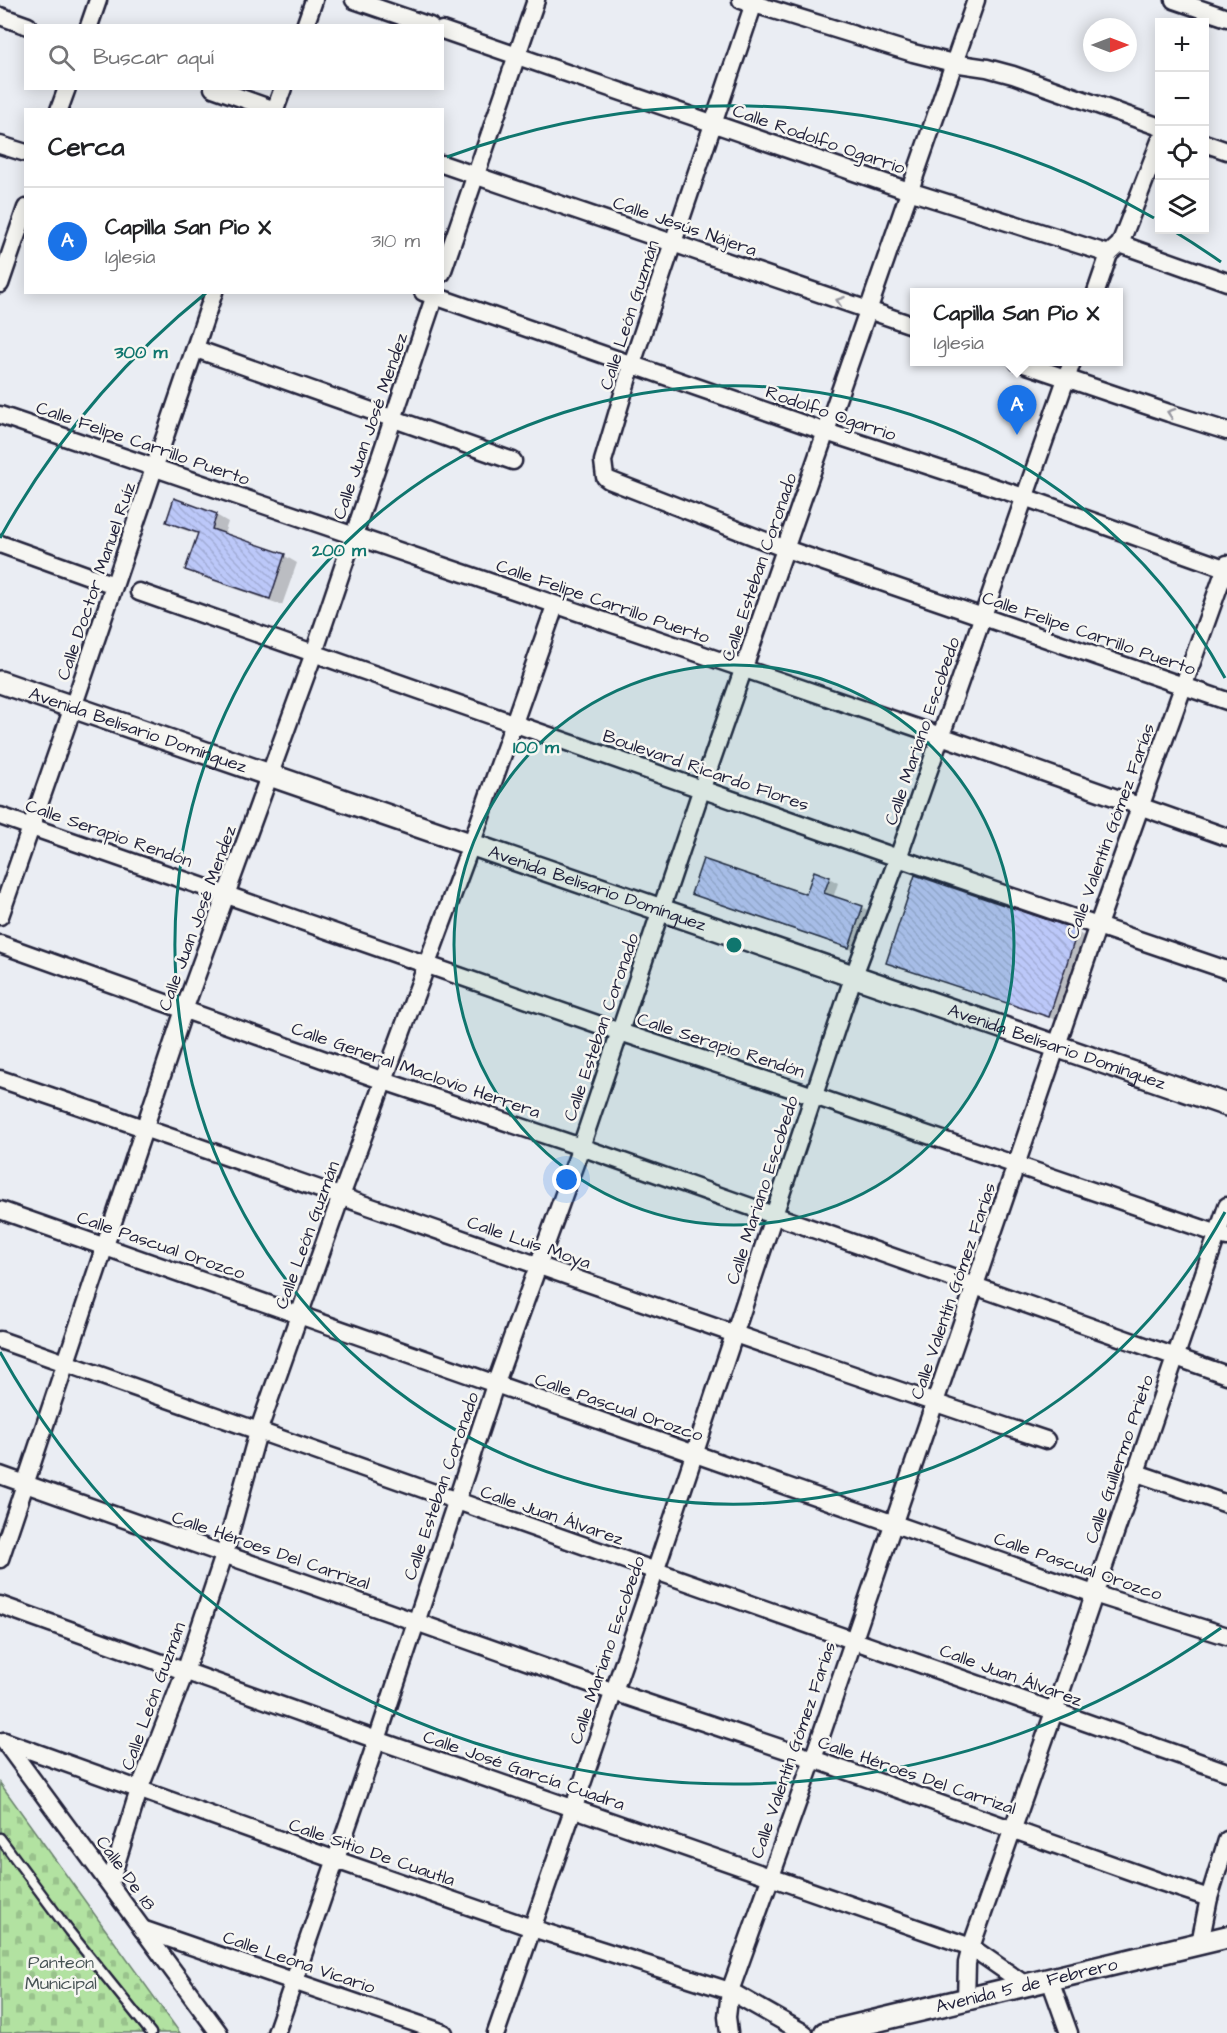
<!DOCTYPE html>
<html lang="es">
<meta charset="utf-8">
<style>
body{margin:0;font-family:"Architects Daughter",sans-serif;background:#f6f6f6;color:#202124}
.controls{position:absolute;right:18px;top:18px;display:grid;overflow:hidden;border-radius:0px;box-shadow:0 3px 15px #0003}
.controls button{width:54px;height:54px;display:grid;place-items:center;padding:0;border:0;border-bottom:2px solid #e0e0e0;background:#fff;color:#202124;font:30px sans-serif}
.compass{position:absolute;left:1083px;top:18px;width:54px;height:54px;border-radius:50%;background:#fff;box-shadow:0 3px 15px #0003;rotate:90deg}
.you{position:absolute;left:567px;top:1180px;width:21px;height:21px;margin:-15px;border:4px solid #fff;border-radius:50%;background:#1a73e8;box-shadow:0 0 0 9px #1a73e833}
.badge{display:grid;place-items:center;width:39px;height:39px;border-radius:50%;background:#1a73e8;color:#fff;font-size:20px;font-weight:700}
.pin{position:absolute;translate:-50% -50px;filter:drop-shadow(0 2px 3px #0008)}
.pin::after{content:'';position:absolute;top:32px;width:21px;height:18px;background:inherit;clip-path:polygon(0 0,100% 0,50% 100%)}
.popup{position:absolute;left:910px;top:288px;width:213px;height:78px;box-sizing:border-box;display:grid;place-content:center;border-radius:0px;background:#fff;filter:drop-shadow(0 2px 4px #0005);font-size:20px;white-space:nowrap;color:#757577}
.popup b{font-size:22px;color:#202124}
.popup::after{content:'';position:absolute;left:50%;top:100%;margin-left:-12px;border:12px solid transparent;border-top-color:#fff}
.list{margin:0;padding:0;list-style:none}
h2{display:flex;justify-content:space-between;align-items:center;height:78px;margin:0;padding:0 24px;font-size:26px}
h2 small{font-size:20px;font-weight:400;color:#757577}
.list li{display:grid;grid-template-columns:39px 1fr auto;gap:18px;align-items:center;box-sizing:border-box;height:108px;padding:0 24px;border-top:2px solid #e0e0e0}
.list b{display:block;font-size:22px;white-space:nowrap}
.list p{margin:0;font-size:20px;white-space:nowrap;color:#757577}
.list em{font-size:20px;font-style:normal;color:#757577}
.icon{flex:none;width:33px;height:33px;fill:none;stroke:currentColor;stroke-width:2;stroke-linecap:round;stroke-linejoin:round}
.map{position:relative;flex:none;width:1227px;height:2033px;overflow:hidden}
.search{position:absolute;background:#fff;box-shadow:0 3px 15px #0003;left:24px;top:24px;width:420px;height:66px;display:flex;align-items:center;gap:15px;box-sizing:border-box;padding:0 21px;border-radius:0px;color:#757577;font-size:22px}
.panel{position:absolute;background:#fff;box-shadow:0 3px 15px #0003;left:24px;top:108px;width:420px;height:186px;border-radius:0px}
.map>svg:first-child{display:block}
.cemetery{fill:url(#cemetery-stones);stroke:#6a826e;stroke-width:1.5}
.shadow{fill:#0003}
.building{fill:url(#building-back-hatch);stroke:#22223b;stroke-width:1.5}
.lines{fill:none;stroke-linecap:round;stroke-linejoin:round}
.service-casing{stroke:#22223b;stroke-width:13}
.minor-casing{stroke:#22223b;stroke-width:21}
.tertiary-casing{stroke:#22223b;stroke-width:26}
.service{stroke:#f6f6f2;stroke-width:8}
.minor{stroke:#f6f6f2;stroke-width:16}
.tertiary{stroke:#f6f6f2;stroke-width:21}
.oneway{stroke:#9797a0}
.ring{fill:none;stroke:#0f766e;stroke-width:3}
.labels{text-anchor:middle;stroke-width:5;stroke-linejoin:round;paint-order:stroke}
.street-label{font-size:18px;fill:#22223b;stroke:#f6f6f2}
.park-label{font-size:18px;fill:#465254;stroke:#f6f6f2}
.centre{fill:#0f766e;stroke:#f6f6f2;stroke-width:3}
.ring-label{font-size:18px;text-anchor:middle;font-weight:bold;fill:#0f766e;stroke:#f6f6f2;stroke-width:5;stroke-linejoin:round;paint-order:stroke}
</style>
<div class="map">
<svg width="1227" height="2033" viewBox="0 0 1227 2033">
<defs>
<pattern id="cemetery-stones" width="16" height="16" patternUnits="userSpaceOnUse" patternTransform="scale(1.5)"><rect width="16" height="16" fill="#b2e2a1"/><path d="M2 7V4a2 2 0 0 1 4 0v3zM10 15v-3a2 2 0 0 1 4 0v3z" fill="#99c28c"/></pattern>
<pattern id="building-back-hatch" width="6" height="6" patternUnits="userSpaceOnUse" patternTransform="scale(1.5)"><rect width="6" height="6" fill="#bcc8f9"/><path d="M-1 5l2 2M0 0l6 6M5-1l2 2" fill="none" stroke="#a1acd6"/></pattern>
</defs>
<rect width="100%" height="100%" fill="#eaedf3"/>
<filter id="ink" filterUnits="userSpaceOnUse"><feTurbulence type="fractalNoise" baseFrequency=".0167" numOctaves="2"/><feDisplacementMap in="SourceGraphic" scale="12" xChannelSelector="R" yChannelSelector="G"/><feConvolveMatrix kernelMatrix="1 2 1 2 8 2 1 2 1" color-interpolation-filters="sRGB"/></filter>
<g filter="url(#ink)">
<polygon class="cemetery" points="0,1783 180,2033 0,2033"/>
<g class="shadow">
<polygon points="216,515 228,522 224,534 285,556 297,563 282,605 199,576 187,569 199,535 179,528 167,521"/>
<polygon points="829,878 838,883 833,898 862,907 871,912 858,952 702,898 693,893 807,896"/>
<polygon points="1077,932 1087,938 1060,1021 898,968 888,962"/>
</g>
<g class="building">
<polygon points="174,498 217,514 212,529 285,554 270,599 185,570 198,533 166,522"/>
<polygon points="703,859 806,894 814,871 830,877 824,893 863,906 849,948 691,894"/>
<polygon points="915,875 1078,930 1049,1017 886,963"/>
</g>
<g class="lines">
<g class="service-casing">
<polyline id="service" points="0,1838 69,1931 151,2033"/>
</g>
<g class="minor-casing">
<g id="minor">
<polyline points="354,0 430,26"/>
<polyline points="741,0 913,53 953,63 987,68 1013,75 1160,127"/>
<polyline points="755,0 632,364 603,461 605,477 609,480 786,549 1227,701"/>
<polyline points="1174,0 1227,18"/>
<polyline points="0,16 28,26"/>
<polyline points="89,26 98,0"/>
<polyline points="305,26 314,0"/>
<polyline points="442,30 909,191 1109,254"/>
<polyline points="213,88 275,110"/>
<polyline points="59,110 67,88"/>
<polyline points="275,110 283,88"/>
<polyline points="1204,143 1227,151"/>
<polyline points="0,145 26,153"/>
<polyline points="442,164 915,326"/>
<polyline points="1120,244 1227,282"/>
<polyline points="442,273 536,0"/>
<polyline points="0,284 26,208"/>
<polyline points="423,292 826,432 1024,497 1227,569"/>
<polyline points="1096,292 1109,254 1120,244 1160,141"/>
<polyline points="196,349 513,461"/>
<polyline points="1018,362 1169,413 1227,431"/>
<polyline points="0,415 941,736 1227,837"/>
<polyline points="0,544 114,585"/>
<polyline points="139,592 898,858 1227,970"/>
<polyline points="0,816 620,1032 814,1096 1227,1237"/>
<polyline points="0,916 73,707 214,292"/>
<polyline points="0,944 384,1081 581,1147 1227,1375"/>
<path d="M0,1079C350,1197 696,1324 1046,1440"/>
<polyline points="0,1210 1094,1594 1227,1636"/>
<polyline points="0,1340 1227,1772"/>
<polyline points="1134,1472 1227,1504"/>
<polyline points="0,1475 614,1692 813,1759 1161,1882 1209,1898"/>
<polyline points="0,1559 184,1010 314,653 436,292"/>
<polyline points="0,1605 377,1740 971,1947 1027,1986"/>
<polyline points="4,1741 336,1860 532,1928 730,1991 804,2033"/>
<polyline points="4,1741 219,2033"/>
<polyline points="110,1883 139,1790 185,1672 224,1555 258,1432 341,1196 471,845 555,606"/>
<polyline points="142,1929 444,2033"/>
<polyline points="1200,1943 1209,1898 1227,1840"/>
<polyline points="1050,1980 1069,2033"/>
<polyline points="966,2000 967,1963 971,1947 1054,1712 1227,1206"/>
<polyline points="276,2033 377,1740 495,1385 581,1147 702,788 976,0"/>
<polyline points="496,2033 655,1572 854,975 898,858 1072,362"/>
<polyline points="729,2033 727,2017 730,1991 813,1759 1098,925 1227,564"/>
</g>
</g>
<g class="tertiary-casing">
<g id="tertiary">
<path id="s1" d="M0,682L1227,1105"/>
<path id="s2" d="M825,2033L1227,1937"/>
</g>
</g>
<use href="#service" class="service"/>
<use href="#minor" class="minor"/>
<use href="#tertiary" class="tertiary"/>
</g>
<defs><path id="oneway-chevron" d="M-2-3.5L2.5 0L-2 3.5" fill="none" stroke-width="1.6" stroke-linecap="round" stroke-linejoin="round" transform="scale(1.5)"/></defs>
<g class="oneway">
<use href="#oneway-chevron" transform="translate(840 301) rotate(-161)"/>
<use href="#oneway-chevron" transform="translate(1171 413) rotate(-162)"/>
</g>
</g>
<circle cx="734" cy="945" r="280" fill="#0f766e" fill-opacity=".12"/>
<g class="ring">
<circle cx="734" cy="945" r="280"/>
<path d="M1225 1212A559 559 0 1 1 1225 678"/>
<path d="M1221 1628A839 839 0 0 1 0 1352M0 538A839 839 0 0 1 206 293M447 157A839 839 0 0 1 1154 218M1172 230A839 839 0 0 1 1221 262"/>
</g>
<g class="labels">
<g class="street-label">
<text transform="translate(819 139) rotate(19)" y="6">Calle Rodolfo Ogarrio</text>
<text transform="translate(685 226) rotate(19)" y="6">Calle Jesús Nájera</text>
<text transform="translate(629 315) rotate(-72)" y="6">Calle León Guzmán</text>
<text transform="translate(831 413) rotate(19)" y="6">Rodolfo Ogarrio</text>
<text transform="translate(370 426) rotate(-71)" y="6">Calle Juan José Mendez</text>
<text transform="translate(143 443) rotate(19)" y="6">Calle Felipe Carrillo Puerto</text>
<text transform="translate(759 567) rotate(-71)" y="6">Calle Esteban Coronado</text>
<text transform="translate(96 581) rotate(-71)" y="6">Calle Doctor Manuel Ruíz</text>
<text transform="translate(603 601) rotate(19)" y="6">Calle Felipe Carrillo Puerto</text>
<text transform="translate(1089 633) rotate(19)" y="6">Calle Felipe Carrillo Puerto</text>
<text dy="6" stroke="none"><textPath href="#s1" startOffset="146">Avenida Belisario Domínguez</textPath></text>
<text transform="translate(922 731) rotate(-71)" y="6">Calle Mariano Escobedo</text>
<text transform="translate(706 770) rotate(19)" y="6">Boulevard Ricardo Flores</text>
<text transform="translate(1110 831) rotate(-70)" y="6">Calle Valentín Gómez Farías</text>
<text transform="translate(109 833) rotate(19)" y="6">Calle Serapio Rendón</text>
<text dy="6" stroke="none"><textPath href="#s1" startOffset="632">Avenida Belisario Domínguez</textPath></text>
<text transform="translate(197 918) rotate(-70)" y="6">Calle Juan José Mendez</text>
<text transform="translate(601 1027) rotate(-71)" y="6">Calle Esteban Coronado</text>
<text transform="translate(721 1045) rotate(18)" y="6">Calle Serapio Rendón</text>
<text dy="6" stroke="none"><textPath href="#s1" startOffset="1118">Avenida Belisario Domínguez</textPath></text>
<text transform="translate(416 1070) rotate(19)" y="6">Calle General Maclovio Herrera</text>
<text transform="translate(762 1190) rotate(-72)" y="6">Calle Mariano Escobedo</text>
<text transform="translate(307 1235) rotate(-70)" y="6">Calle León Guzmán</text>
<text transform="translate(529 1242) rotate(19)" y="6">Calle Luis Moya</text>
<text transform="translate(161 1245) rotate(19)" y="6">Calle Pascual Orozco</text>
<text transform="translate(953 1291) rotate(-71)" y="6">Calle Valentín Gómez Farías</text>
<text transform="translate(619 1407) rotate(19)" y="6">Calle Pascual Orozco</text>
<text transform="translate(1119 1459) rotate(-71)" y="6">Calle Guillermo Prieto</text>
<text transform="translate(441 1486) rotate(-71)" y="6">Calle Esteban Coronado</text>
<text transform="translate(552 1515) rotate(19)" y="6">Calle Juan Álvarez</text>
<text transform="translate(271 1550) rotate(19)" y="6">Calle Héroes Del Carrizal</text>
<text transform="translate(1078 1566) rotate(19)" y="6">Calle Pascual Orozco</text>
<text transform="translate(607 1650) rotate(-71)" y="6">Calle Mariano Escobedo</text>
<text transform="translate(1011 1675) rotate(20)" y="6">Calle Juan Álvarez</text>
<text transform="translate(153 1696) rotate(-70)" y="6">Calle León Guzmán</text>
<text transform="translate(793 1750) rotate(-71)" y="6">Calle Valentín Gómez Farías</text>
<text transform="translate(524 1770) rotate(19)" y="6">Calle José García Cuadra</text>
<text transform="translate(917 1775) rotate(19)" y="6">Calle Héroes Del Carrizal</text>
<text transform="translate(372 1852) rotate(19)" y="6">Calle Sitio De Cuautla</text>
<text transform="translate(126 1873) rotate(54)" y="6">Calle De 18</text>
<text transform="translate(299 1962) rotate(19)" y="6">Calle Leona Vicario</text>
<text dy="6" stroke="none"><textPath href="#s2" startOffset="207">Avenida 5 de Febrero</textPath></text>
</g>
<g class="park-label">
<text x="61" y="1968">Panteon<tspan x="61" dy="21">Municipal</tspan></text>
</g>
</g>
<circle cx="734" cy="945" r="9" class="centre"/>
<g class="ring-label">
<text x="141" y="358">300 m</text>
<text x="339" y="556">200 m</text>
<text x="536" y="753">100 m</text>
</g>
</svg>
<div class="controls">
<button>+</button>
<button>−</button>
<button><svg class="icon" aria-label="locate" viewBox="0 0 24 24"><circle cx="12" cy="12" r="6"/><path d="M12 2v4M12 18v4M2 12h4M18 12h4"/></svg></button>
<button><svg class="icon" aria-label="layers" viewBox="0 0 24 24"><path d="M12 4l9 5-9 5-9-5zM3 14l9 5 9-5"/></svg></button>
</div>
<svg class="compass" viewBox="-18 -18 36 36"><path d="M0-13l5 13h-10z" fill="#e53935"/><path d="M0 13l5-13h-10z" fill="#757577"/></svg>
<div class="you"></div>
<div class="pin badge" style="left:1017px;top:435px">A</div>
<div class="popup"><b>Capilla San Pio X</b>Iglesia</div>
<div class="search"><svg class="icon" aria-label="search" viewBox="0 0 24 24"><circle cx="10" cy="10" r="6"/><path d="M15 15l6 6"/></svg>Buscar aquí</div>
<section class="panel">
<h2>Cerca<small></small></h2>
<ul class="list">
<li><span class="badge">A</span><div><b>Capilla San Pio X</b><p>Iglesia</p></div><em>310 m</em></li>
</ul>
</section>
</div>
